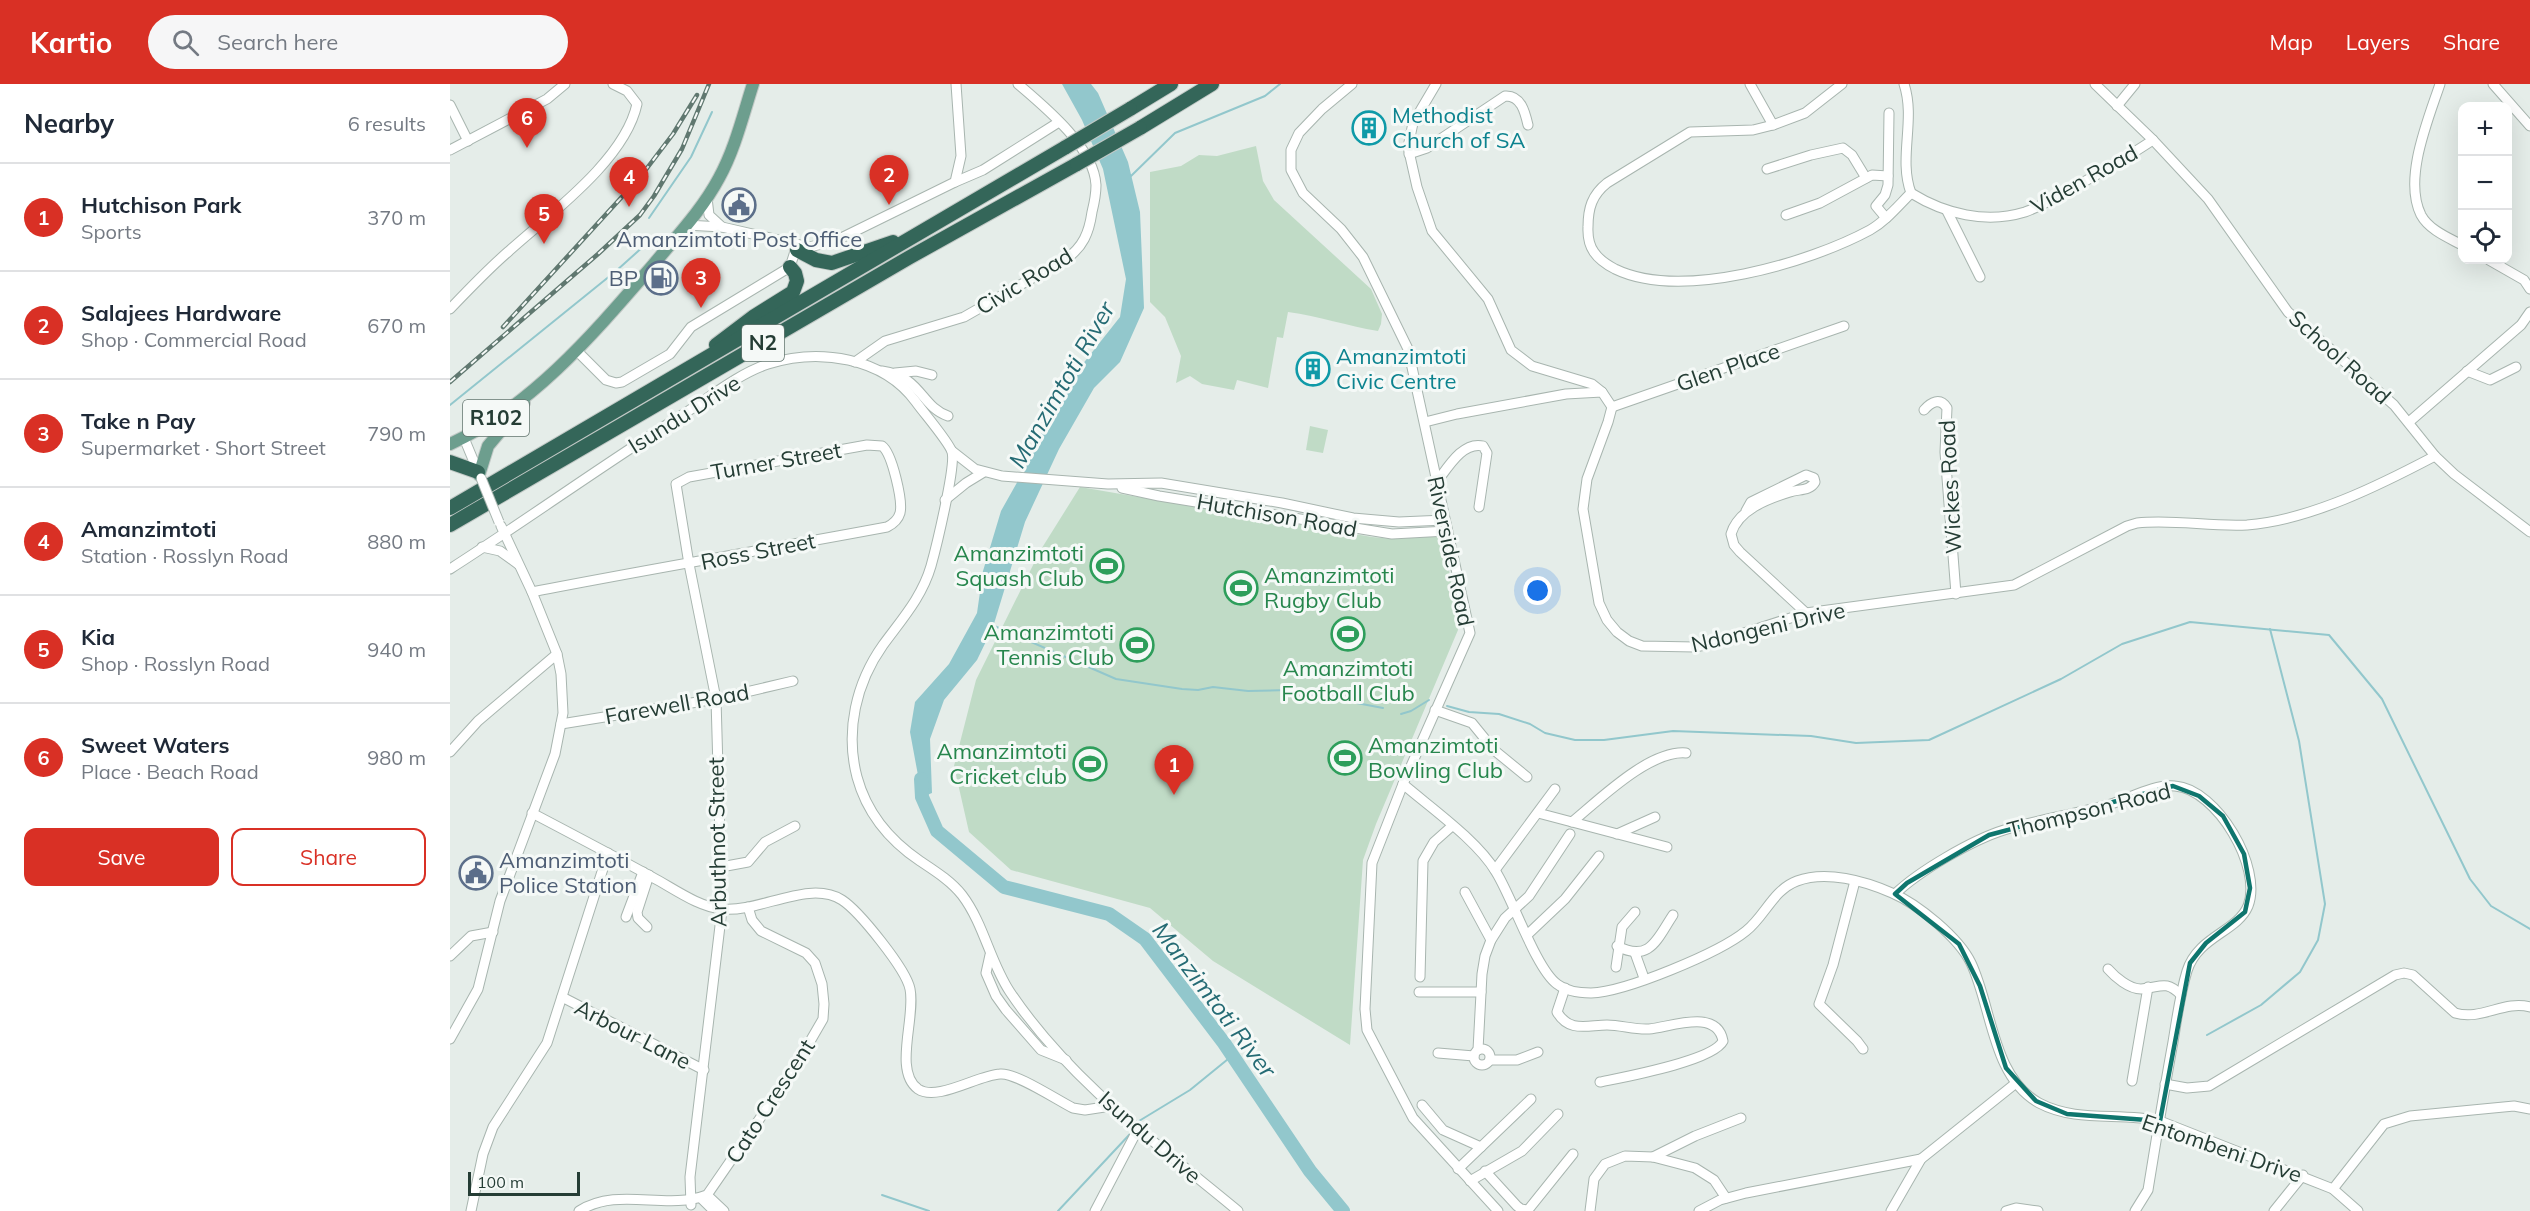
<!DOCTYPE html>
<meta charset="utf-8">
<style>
body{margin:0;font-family:Mulish,sans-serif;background:#f6f6f7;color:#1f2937}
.controls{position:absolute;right:18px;top:18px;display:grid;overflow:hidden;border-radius:12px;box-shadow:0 6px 24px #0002}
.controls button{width:54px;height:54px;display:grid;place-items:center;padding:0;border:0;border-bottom:2px solid #e0e1e3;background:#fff;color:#1f2937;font:30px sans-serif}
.scale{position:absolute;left:18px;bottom:15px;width:112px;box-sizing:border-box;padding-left:6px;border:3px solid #253d35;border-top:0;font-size:16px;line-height:21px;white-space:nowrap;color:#253d35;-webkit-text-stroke:4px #f5f9f7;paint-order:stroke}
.you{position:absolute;left:1088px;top:507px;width:21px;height:21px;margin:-15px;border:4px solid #fff;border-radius:50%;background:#1a73e8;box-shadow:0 0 0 9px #1a73e833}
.badge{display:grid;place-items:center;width:39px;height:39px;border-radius:50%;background:#d93025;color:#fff;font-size:20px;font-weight:700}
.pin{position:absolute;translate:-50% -50px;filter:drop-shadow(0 2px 3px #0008)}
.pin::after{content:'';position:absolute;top:32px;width:21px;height:18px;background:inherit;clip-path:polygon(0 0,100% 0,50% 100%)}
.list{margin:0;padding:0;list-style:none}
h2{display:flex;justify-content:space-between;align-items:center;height:78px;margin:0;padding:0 24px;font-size:26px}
h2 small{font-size:20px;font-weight:400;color:#747a83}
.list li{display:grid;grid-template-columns:39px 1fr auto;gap:18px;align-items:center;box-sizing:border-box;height:108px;padding:0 24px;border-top:2px solid #e0e1e3}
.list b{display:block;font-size:22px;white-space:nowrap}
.list p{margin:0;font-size:20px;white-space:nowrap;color:#747a83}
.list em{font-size:20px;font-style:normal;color:#747a83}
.actions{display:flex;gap:12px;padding:18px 24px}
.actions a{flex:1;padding:14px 0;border:2px solid #d93025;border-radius:12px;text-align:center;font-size:21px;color:#d93025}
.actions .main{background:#d93025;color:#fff}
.icon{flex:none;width:33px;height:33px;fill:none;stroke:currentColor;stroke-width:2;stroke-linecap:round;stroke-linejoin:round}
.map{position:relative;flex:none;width:2080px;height:1127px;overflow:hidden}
header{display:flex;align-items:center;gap:36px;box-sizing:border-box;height:84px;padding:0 30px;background:#d93025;color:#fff}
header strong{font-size:28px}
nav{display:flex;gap:33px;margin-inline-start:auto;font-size:21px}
.search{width:420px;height:54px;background:#f6f6f7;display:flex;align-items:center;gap:15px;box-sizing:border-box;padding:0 21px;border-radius:33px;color:#747a83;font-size:22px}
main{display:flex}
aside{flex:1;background:#fff}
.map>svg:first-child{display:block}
.green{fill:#c0dbc6}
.water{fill:#92c7cc}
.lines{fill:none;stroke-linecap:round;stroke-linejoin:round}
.stream{stroke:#92c7cc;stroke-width:2}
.river{stroke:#92c7cc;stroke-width:14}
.minor-casing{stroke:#a8b5af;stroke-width:11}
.major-casing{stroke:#c2c9c6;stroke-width:14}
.highway-casing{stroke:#c2c9c6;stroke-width:16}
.minor{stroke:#fff;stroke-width:9}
.major{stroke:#6d9e8e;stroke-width:12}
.highway{stroke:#346659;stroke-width:14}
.rail-casing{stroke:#607870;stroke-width:4.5}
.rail{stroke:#f5f9f7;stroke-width:2;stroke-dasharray:7;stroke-linecap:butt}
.minor-bridge-casing{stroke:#a8b5af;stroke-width:11;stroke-linecap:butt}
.highway-bridge-casing{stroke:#c2c9c6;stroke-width:16;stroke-linecap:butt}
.minor-bridge{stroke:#fff;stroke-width:9}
.highway-bridge{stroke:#346659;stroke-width:14}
.marked{fill:none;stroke:#0f766e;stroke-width:4.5;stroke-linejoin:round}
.labels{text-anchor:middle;stroke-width:6;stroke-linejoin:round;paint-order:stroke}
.shield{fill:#f5f9f7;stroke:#63756f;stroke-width:1.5}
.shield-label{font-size:21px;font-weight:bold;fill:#253d35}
.culture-label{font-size:22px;fill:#0d838f;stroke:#f5f9f7;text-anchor:start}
.street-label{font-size:22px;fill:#253d35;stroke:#f5f9f7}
.service-label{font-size:22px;fill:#4e5e75;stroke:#f5f9f7}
.leisure-label{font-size:22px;fill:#27864d;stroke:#f5f9f7;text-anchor:end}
.water-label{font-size:24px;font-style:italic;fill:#256b74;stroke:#f5f9f7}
</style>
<header>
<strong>Kartio</strong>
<div class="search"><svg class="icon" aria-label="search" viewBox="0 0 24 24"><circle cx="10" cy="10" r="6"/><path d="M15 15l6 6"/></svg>Search here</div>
<nav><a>Map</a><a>Layers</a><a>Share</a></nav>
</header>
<main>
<aside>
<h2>Nearby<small>6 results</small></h2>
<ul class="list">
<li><span class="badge">1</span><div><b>Hutchison Park</b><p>Sports</p></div><em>370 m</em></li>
<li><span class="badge">2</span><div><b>Salajees Hardware</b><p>Shop · Commercial Road</p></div><em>670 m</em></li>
<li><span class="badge">3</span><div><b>Take n Pay</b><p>Supermarket · Short Street</p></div><em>790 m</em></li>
<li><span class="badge">4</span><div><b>Amanzimtoti</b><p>Station · Rosslyn Road</p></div><em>880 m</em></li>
<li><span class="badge">5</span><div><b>Kia</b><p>Shop · Rosslyn Road</p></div><em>940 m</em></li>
<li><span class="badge">6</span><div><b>Sweet Waters</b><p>Place · Beach Road</p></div><em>980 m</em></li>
</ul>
<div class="actions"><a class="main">Save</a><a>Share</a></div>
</aside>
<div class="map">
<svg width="2080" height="1127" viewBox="0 0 2080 1127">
<rect width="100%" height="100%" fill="#e5ede9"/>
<g class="green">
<path d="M806,62L813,97L824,116L921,205L932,230L931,240L928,247C897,242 869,232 838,228L833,254L827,253L818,304L787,296L784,306L752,300L740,292L726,299L731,272L715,233L700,218V88L731,82L749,71L767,72Z"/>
<polygon points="860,342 878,346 873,369 856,366"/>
<polygon points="630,403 922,453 942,455 994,452 1008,546 926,740 913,776 900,961 763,877 700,824 561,786 519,748 504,682 526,596 590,467"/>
</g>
<polygon class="water" points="612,0 641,0 648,9 678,78 690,128 694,224 670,278 644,304 609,365 575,438 543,543 527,576 494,616 480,655 482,709 472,713 460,648 465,618 499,580 527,529 533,487 551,427 579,377 609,310 670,233 676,195 653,85 632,36"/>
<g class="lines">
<g class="stream">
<polyline points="680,93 725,49 815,12 830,0"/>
<polyline points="199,134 241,73 262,28"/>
<polyline points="0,321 166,187 195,161"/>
<polyline points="542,541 666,595 732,605 748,606 763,603 798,607 838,606 933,624"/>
<polyline points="997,622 1019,628 1049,630 1080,640 1095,649 1125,656 1154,656 1223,647 1361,652 1406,659 1479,656 1611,595 1672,560 1740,538 1879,551 1932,615 2020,795 2041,822 2080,845"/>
<polyline points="951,630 961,627 979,616"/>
<polyline points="1757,951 1811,921 1850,888 1868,856 1875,820 1849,657 1820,545"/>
<polyline points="689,1037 740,1006 783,971"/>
<polyline points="432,1111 479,1127"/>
<polyline points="608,1127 680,1050"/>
</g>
<polyline class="river" points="471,695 472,713 487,747 554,803 659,830 695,855 774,959 860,1087 893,1127"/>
<g class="minor-casing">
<g id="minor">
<polyline points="902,0 872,25 849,49 841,66 841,86 853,109 891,145 913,173 958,265 1020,549 953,700 922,779 915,925 917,946 963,1034 1048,1127"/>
<polyline points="986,0 963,39 958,63 967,103 982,147 1038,215 1061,266 1082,282 1142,300 1152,308"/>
<polyline points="1300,0 1323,41"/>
<path d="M1392,0L1355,29L1323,41L1303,46L1240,48L1157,99C1142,111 1138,124 1138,143C1137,164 1146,175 1165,185C1231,217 1359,179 1420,146C1436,137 1448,122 1461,109"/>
<path d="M1454,0C1466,36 1448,74 1461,109"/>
<polyline points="1645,0 1703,56 1758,115 1838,228 1944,321 1985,372 2004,390 2080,448"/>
<path d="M1990,0C1978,36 1953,95 1971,131C1979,146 1999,154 2012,161"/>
<polyline points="2043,0 2080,42"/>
<polyline points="0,21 18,57"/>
<polyline points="1667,22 1685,0"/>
<polyline points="0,66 97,15 115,0"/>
<path d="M959,70L977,64L1055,12C1071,11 1075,28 1078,41"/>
<polyline points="1317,85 1361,71 1393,64 1402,71 1416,94"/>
<polyline points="505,98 533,86 609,38"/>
<path d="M1461,109C1495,130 1536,140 1575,128C1592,122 1608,112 1624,103C1651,89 1677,73 1703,56"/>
<polyline points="257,114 259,131 272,143"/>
<polyline points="1497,127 1530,193"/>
<polyline points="1336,131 1370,119 1422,91 1438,92"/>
<polyline points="1436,134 1426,122 1435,111 1438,101 1439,29"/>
<polyline points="236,141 272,143 359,163 385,157 505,98 511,72 506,0"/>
<polyline points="2039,176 2074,196 2080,205"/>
<path d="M0,225C19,205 38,185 59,167C100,130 175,76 187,20L177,7L163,0"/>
<polyline points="126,266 156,296 166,299 172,298 220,270 241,243 340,183 347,161"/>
<path d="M405,278L435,257L514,233L616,175C633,163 639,149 642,128C644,120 646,110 646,101C644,63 595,23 568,0"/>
<path d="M432,287C471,292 471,323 498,332"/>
<polyline points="2017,287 2040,296 2066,283"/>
<polyline points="445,289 466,287 482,291"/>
<polyline points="1162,323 1394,242"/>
<path d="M1474,326C1481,318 1490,313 1497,324L1495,368L1506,510"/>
<path d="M975,338L1007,330L1116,310L1152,308L1162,323L1158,338L1137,395L1133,425L1149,519L1157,536L1167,548L1179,557L1192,562L1245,563L1260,560L1356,529L1564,501L1677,442L1687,439C1724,435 1760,443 1797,441C1860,436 1930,401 1985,372"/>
<polyline points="1959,338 2071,241 2080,228"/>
<polyline points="14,354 29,390"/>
<polyline points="502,367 525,385 552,392 658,400 711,399 832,419 903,434 949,438 995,436"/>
<path d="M986,399C997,385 1012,357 1033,362L1037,369L1029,423"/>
<polyline points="672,404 709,412 942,450 997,447"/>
<polyline points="495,416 516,399 534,388"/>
<path d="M1296,427L1301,418L1356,391L1364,394L1365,398C1360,407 1349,405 1340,408C1317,415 1288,426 1281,450L1284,461L1290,468L1356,529"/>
<polyline points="32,463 50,467 68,480"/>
<path d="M0,485C78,435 153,381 232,331C259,314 288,290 318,280C369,264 433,273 466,318C473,328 499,358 502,368C506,382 486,464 481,482C472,513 452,535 433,561C406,599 395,647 407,693C417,730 439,756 470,777C485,787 501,797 512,811C534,840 540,878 560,908C619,996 707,1060 788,1127"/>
<path d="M82,508C200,485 319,465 437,443C443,440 448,436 450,429C453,417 442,369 432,362L417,361L239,393L226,400L239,480L266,615L272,825L240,1093L241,1121"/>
<polyline points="985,626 1022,639 1044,666 1077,693"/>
<polyline points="111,640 266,615 343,597"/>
<polyline points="0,668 28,637 107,570"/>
<path d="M953,700C981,724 1028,757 1046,788C1062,813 1086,885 1107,900C1116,907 1129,909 1141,909C1175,908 1269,869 1296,847C1315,832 1323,806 1347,797C1376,786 1415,797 1442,809C1468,820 1509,854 1521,879C1542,923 1542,993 1589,1019C1627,1039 1669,1028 1710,1037L1883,1105L1908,1127"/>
<path d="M82,729C122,750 162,771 202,793C223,804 248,823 272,825C309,829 359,795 392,816C409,827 456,885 460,905C466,933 443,987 468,1005C487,1018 528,991 550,990C565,988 607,1016 623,1024L635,1026L661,1022"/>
<polyline points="1088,729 1217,763"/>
<path d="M1122,738C1149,716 1199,666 1236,669"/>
<polyline points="1167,750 1205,733"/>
<polyline points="271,783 298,778 315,758 345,742"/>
<polyline points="1045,786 1105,705"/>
<polyline points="1405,797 1383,881 1369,920 1407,957 1413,965"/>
<polyline points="1015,808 1041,856"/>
<path d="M1445,810C1469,787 1522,756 1554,746C1590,735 1628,730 1664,719C1682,713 1705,700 1725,702C1767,705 1813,784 1798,822C1787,848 1748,852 1737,887C1730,910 1727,934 1723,958C1714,1007 1706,1057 1698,1106L1685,1127"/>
<polyline points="176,833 193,788"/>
<polyline points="197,843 188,834 187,828 199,791"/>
<polyline points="1077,851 1115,815 1149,772"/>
<path d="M1167,862C1200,879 1207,855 1223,831"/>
<polyline points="1185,869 1194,894"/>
<polyline points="540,871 536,889 546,912 556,926 591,966 616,976"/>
<polyline points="0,872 21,852 43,848"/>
<polyline points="1166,883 1172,843 1185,828"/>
<path d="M1658,885C1665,893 1679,905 1691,905C1710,904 1715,895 1731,911"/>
<polyline points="970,893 973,777 984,758 1002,742"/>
<path d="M1115,904L1107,928C1119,949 1138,941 1157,941C1171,941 1185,946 1199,945C1221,943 1267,924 1273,957C1263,977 1174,993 1150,998"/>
<polyline points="969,908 1031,908"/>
<polyline points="112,913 254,986"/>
<polyline points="0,955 28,905 50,817 105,670 113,629 111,590 107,570 82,508 51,442"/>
<circle cx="1032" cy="973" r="8"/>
<polyline points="1028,966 1032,890 1035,872 1041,856 1055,834 1079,812 1120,750"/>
<polyline points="988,969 1024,972"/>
<polyline points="1040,976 1067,976 1088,968"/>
<polyline points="1682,997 1698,903"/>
<path d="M1715,1000L1737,1004L1759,1002L1945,891L1954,889L1963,891L2005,929C2031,937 2054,916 2080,923"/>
<polyline points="972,1021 993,1046 1031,1063"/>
<polyline points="1203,1073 1245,1052 1291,1034"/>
<polyline points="1008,1085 1081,1015"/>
<polyline points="1035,1087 1067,1122 1071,1125 1078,1126 1123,1070"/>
<polyline points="1020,1097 1072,1067 1108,1030"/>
<polyline points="1883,1105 1934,1040 1960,1032 2064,1022 2080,1025"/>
<polyline points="257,1111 274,1127"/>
<polyline points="252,1115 264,1127"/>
<polyline points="21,1127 33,1070 43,1043 97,959 158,769"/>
<path d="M129,1127C169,1102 215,1127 257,1111L344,985L373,935L374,920L372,900L365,879L356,869L311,847L302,836L298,823"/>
<polyline points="645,1127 688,1045"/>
<polyline points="1140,1127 1144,1095 1155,1080 1175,1072 1203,1073 1245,1084 1264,1096 1276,1114"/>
<polyline points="1249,1127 1270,1116 1296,1109 1471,1075"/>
<polyline points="1441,1127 1471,1075 1566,999"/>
<polyline points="1556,1127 1566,1124 1588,1127"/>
<polyline points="1824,1127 1853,1091"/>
</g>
</g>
<g class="major-casing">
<g id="major">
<path d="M0,360C82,323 145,248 203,181C226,153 252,126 269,94C285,65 293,31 303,0"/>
<polyline points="29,391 38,362 74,319"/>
</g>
</g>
<g class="highway-casing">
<g id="highway">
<polyline points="680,25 721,0"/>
<polyline points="690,44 762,0"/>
<polyline points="347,166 366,176 382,179 443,158"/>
<polyline points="266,261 303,233 343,208 347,197 345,189 340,183"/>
<polyline points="0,378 28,388"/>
<polyline points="0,424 616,63"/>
<polyline points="0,441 460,173 627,80"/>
</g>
</g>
<use href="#minor" class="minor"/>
<use href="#major" class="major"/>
<use href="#highway" class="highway"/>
<g class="rail-casing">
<g id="rail">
<polyline points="53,243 191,92 223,50 247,11"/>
<polyline points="0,298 148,170 190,131 204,112 232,65 259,0"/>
</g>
</g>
<use href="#rail" class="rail"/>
<g class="minor-bridge-casing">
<polyline id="minor-bridge" points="31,394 49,438"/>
</g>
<g class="highway-bridge-casing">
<g id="highway-bridge">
<polyline points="616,63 680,25"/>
<polyline points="627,80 690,44"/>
</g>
</g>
<use href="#minor-bridge" class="minor-bridge"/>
<use href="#highway-bridge" class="highway-bridge"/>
</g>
<path class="marked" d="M1723,702L1749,712L1773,732L1794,770L1800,804L1795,828L1756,859L1740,879L1710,1037L1617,1030L1586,1017L1556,984L1530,902L1509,860L1445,810L1457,799L1539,751Z"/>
<defs>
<g id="building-ring" transform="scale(1.725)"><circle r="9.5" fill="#f5f9f7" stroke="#0f9aa8" stroke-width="1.5"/><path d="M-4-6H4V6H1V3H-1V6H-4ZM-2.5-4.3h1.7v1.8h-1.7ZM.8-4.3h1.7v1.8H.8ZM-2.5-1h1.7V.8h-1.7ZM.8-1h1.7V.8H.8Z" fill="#0f9aa8"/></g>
<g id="civic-ring" transform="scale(1.725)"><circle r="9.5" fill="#f5f9f7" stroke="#5c6f8a" stroke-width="1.5"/><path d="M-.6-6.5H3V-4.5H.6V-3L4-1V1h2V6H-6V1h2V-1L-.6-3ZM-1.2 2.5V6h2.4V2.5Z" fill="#5c6f8a"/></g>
<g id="fuel-ring" transform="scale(1.725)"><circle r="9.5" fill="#f5f9f7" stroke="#5c6f8a" stroke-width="1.5"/><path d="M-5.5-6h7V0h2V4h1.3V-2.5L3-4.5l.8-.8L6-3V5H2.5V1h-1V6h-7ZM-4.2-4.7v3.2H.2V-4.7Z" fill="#5c6f8a"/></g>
<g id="stadium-ring" transform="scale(1.725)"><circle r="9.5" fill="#f5f9f7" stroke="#2e9e5b" stroke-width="1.5"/><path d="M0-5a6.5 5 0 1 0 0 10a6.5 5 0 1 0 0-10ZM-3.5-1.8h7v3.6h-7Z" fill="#2e9e5b"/></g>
</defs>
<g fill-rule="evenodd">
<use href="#building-ring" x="919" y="44"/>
<use href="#civic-ring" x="289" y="121"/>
<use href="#fuel-ring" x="211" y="194"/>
<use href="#building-ring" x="863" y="285"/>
<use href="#stadium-ring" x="657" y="482"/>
<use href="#stadium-ring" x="791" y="504"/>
<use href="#stadium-ring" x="898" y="550"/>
<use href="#stadium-ring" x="687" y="561"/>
<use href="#stadium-ring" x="895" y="674"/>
<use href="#stadium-ring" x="640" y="680"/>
<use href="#civic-ring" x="26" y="789"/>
</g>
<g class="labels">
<g class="shield">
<rect x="292" y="241" width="42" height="36" rx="4.5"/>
<rect x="13" y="316" width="66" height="36" rx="4.5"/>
</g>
<g class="shield-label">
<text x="313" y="266">N2</text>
<text x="46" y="341">R102</text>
</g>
<g class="culture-label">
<text x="942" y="39">Methodist<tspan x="942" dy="25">Church of SA</tspan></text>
<text x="886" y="280">Amanzimtoti<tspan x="886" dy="25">Civic Centre</tspan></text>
</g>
<g class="street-label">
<text transform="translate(1634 95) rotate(-29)" y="8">Viden Road</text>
<text transform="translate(574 197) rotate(-31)" y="8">Civic Road</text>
<text transform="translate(1890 273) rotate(42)" y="8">School Road</text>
<text transform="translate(1278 283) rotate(-19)" y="8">Glen Place</text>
<text transform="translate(234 330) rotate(-32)" y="8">Isundu Drive</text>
<text transform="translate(326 377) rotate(-10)" y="8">Turner Street</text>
<text transform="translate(1500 403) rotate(-93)" y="8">Wickes Road</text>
<text transform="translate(827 431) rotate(10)" y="8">Hutchison Road</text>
<text transform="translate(308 467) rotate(-11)" y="8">Ross Street</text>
<text transform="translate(1001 467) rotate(78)" y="8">Riverside Road</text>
<text transform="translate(1318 543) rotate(-13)" y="8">Ndongeni Drive</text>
<text transform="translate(227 620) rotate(-10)" y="8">Farewell Road</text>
<text transform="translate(1639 726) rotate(-14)" y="8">Thompson Road</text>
<text transform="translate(267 758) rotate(-91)" y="8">Arbuthnot Street</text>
<text transform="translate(183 950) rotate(27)" y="8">Arbour Lane</text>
<text transform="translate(320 1017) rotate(-57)" y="8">Cato Crescent</text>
<text transform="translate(700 1053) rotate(41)" y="8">Isundu Drive</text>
<text transform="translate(1772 1064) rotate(19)" y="8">Entombeni Drive</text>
</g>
<g class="service-label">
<text x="289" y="163">Amanzimtoti Post Office</text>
<text x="188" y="202" text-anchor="end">BP</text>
<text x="49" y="784" text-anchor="start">Amanzimtoti<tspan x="49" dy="25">Police Station</tspan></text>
</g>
<g class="leisure-label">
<text x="634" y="477">Amanzimtoti<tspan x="634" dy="25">Squash Club</tspan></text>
<text x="814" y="499" text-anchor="start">Amanzimtoti<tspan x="814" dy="25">Rugby Club</tspan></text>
<text x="664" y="556">Amanzimtoti<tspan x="664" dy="25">Tennis Club</tspan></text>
<text x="898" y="592" text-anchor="middle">Amanzimtoti<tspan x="898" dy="25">Football Club</tspan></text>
<text x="918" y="669" text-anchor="start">Amanzimtoti<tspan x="918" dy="25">Bowling Club</tspan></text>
<text x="617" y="675">Amanzimtoti<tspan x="617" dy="25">Cricket club</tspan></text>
</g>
<g class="water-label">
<text transform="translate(612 301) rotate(-60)" y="8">Manzimtoti River</text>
<text transform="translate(764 916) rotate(53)" y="8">Manzimtoti River</text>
</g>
</g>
</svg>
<div class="controls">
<button>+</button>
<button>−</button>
<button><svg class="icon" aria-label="locate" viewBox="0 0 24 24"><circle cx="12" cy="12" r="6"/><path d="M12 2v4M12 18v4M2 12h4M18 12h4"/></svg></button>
</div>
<div class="scale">100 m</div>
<div class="you"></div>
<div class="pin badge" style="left:724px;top:711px">1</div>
<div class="pin badge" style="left:439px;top:121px">2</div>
<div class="pin badge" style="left:251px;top:224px">3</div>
<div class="pin badge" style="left:179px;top:123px">4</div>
<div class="pin badge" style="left:94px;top:160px">5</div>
<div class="pin badge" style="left:77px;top:64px">6</div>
</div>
</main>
